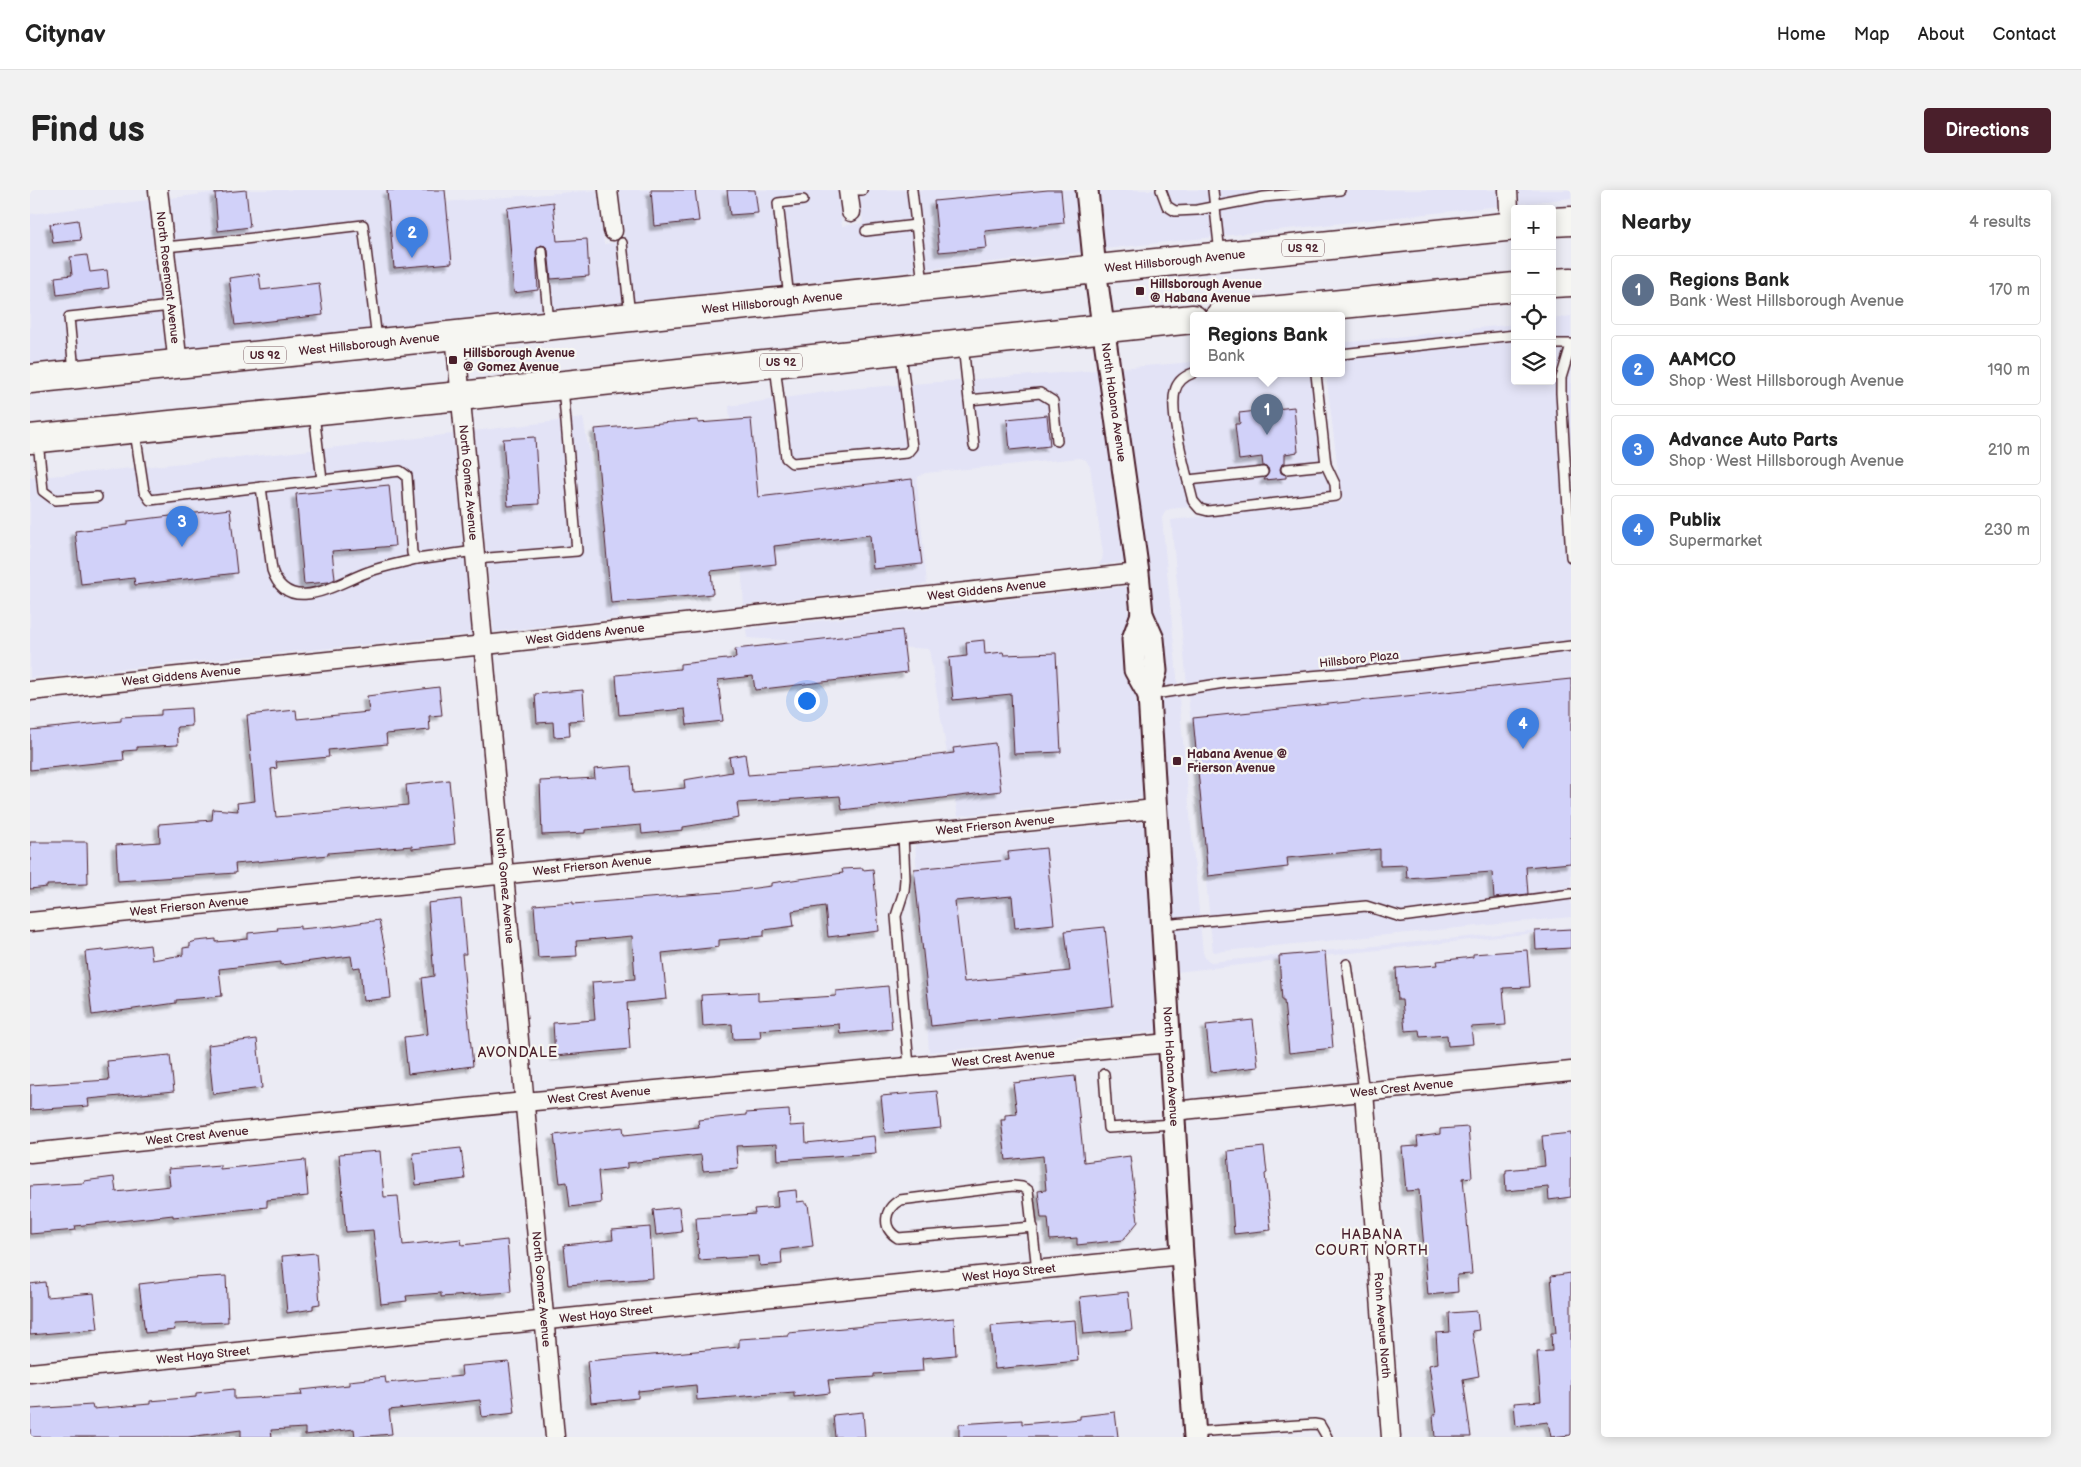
<!DOCTYPE html>
<meta charset="utf-8">
<style>
body{margin:0;font-family:"Balsamiq Sans",sans-serif;background:#f2f2f2;color:#222}
.controls{position:absolute;right:15px;top:15px;display:grid;overflow:hidden;border-radius:5px;box-shadow:0 2px 12px #0003}
.controls button{width:45px;height:45px;display:grid;place-items:center;padding:0;border:0;border-bottom:1px solid #e0e0e0;background:#fff;color:#222;font:25px sans-serif}
.you{position:absolute;left:776px;top:510px;width:18px;height:18px;margin:-12px;border:4px solid #fff;border-radius:50%;background:#1a73e8;box-shadow:0 0 0 8px #1a73e833}
.badge{display:grid;place-items:center;width:32px;height:32px;border-radius:50%;background:#4a1f2b;color:#fff;font-size:16px;font-weight:700}
.pin{position:absolute;translate:-50% -41px;filter:drop-shadow(0 1px 2px #0008)}
.pin::after{content:'';position:absolute;top:26px;width:18px;height:15px;background:inherit;clip-path:polygon(0 0,100% 0,50% 100%)}
.popup{position:absolute;left:1160px;top:122px;width:155px;height:65px;box-sizing:border-box;display:grid;place-content:center;border-radius:5px;background:#fff;filter:drop-shadow(0 1px 4px #0005);font-size:16px;white-space:nowrap;color:#767676}
.popup b{font-size:19px;color:#222}
.popup::after{content:'';position:absolute;left:50%;top:100%;margin-left:-10px;border:10px solid transparent;border-top-color:#fff}
.list{margin:0;padding:0;list-style:none}
h2{display:flex;justify-content:space-between;align-items:center;height:65px;margin:0;padding:0 20px;font-size:21px}
h2 small{font-size:16px;font-weight:400;color:#767676}
.list li{display:grid;grid-template-columns:32px 1fr auto;gap:15px;align-items:center;box-sizing:border-box;height:70px;margin:0 10px 10px;padding:0 10px;border:1px solid #e0e0e0;border-radius:5px}
.list b{display:block;font-size:19px;white-space:nowrap}
.list p{margin:0;font-size:16px;white-space:nowrap;color:#767676}
.list em{font-size:16px;font-style:normal;color:#767676}
.icon{flex:none;width:28px;height:28px;fill:none;stroke:currentColor;stroke-width:2;stroke-linecap:round;stroke-linejoin:round}
.map{position:relative;flex:none;width:1541px;height:1247px;overflow:hidden;border-radius:5px}
header{display:flex;align-items:center;gap:30px;box-sizing:border-box;height:70px;padding:0 25px;background:#fff;border-bottom:1px solid #e0e0e0}
header strong{font-size:24px}
nav{display:flex;gap:28px;margin-inline-start:auto;font-size:18px}
.intro{display:flex;align-items:center;justify-content:space-between;box-sizing:border-box;height:120px;padding:0 30px}
h1{margin:0;font-size:35px}
.button{padding:12px 22px;border-radius:5px;background:#4a1f2b;color:#fff;font-size:18px;font-weight:700}
main{display:flex;gap:30px;padding:0 30px}
aside{flex:1;background:#fff;border-radius:5px;box-shadow:0 2px 12px #0003}
.map>svg:first-child{display:block}
.built{fill:#e3e3f6}
.building{fill:#d1d1f9;stroke:#4a1f2b;filter:url(#shadow)}
.lines{fill:none;stroke-linecap:round;stroke-linejoin:round}
.service-casing{stroke:#4a1f2b;stroke-width:12}
.minor-casing{stroke:#4a1f2b;stroke-width:21}
.tertiary-casing{stroke:#4a1f2b;stroke-width:25}
.primary-casing{stroke:#4a1f2b;stroke-width:31}
.service{stroke:#f6f6f2;stroke-width:9}
.minor{stroke:#f6f6f2;stroke-width:18}
.tertiary{stroke:#f6f6f2;stroke-width:21}
.primary{stroke:#f6f6f2;stroke-width:28}
.poi-dot{fill:#4a1f2b;stroke:#f6f6f2;stroke-width:2}
.labels{text-anchor:middle;stroke-width:4.5;stroke-linejoin:round;paint-order:stroke}
.shield{fill:#f6f6f2;stroke:#7e6067;stroke-width:1}
.shield-label{font-size:11px;font-weight:bold;fill:#4a1f2b}
.street-label{font-size:12px;fill:#4a1f2b;stroke:#f6f6f2}
.poi-label{font-size:12px;font-weight:bold;fill:#4a1f2b;stroke:#f6f6f2;text-anchor:start}
.neighbourhood-label{font-size:14px;letter-spacing:1px;fill:#4a1f2b;stroke:#f6f6f2}
</style>
<header>
<strong>Citynav</strong>
<nav><a>Home</a><a>Map</a><a>About</a><a>Contact</a></nav>
</header>
<div class="intro"><h1>Find us</h1><a class="button">Directions</a></div>
<main>
<div class="map">
<svg width="1541" height="1247" viewBox="0 0 1541 1247">
<defs>
<filter id="shadow"><feDropShadow dx="-4.5" dy="4.5" stdDeviation="1" flood-color="#0004"/></filter>
</defs>
<rect width="100%" height="100%" fill="#ebebf4"/>
<filter id="ink" filterUnits="userSpaceOnUse"><feTurbulence type="fractalNoise" baseFrequency=".02" numOctaves="2"/><feDisplacementMap in="SourceGraphic" scale="10" xChannelSelector="R" yChannelSelector="G"/><feConvolveMatrix kernelMatrix="1 2 1 2 8 2 1 2 1" color-interpolation-filters="sRGB"/></filter>
<g filter="url(#ink)">
<g class="built">
<polygon points="206,0 413,0 414,12 567,0 574,54 595,51 589,0 808,0 812,36 833,33 829,0 1047,0 1053,62 157,160 140,8"/>
<polygon points="1068,0 1468,0 1469,16 1074,59"/>
<polygon points="1489,0 1541,0 1541,8 1490,14"/>
<polygon points="119,10 136,163 0,177 0,24"/>
<polygon points="1541,126 1541,727 1183,762 1141,330 1312,312 1296,184 1311,184 1311,153 1485,134 1485,191 1522,191 1522,129"/>
<polygon points="1163,172 1163,184 1287,184 1301,302 1140,319 1135,322 1132,328 1173,763 1176,769 1181,772 1541,737 1541,739 1146,782 1146,784 1130,512 1133,509 1131,504 1137,480 1134,448 1124,424 1126,418 1122,416 1117,370 1090,178"/>
<polygon points="1068,180 1095,372 1068,375 1072,370 1073,363 1060,277 1056,270 1050,268 895,283 888,287 887,294 897,394 714,415 699,216 816,199"/>
<polygon points="553,228 590,428 464,442 444,241"/>
<polygon points="423,244 443,444 0,488 0,288 254,263"/>
<polygon points="1098,396 1100,417 1097,419 1100,425 1092,450 1094,481 1107,506 1105,512 1108,513 1114,608 928,626 899,459 717,448 716,439"/>
<polygon points="1115,632 1128,841 899,862 885,654"/>
</g>
<g class="building">
<polygon points="216,0 220,37 188,41 185,3"/>
<polygon points="357,0 415,0 422,73 364,78"/>
<polygon points="621,0 665,0 669,31 624,36"/>
<polygon points="697,0 725,0 728,23 700,25"/>
<polygon points="1018,0 1031,0 1034,33 955,41 957,58 909,62 904,11"/>
<polygon points="523,12 527,51 557,49 559,86 521,89 518,60 515,56 511,55 506,61 508,100 484,103 477,18"/>
<polygon points="48,30 51,50 23,53 20,34"/>
<polygon points="57,65 60,82 77,80 79,98 27,105 25,87 42,85 40,67"/>
<polygon points="229,84 231,100 289,93 293,125 205,135 199,88"/>
<polygon points="1264,217 1268,262 1255,264 1255,273 1252,274 1250,279 1251,283 1256,285 1256,288 1234,290 1239,282 1238,278 1233,276 1232,267 1209,270 1205,234 1210,234 1209,223"/>
<polygon points="1017,225 1020,256 980,260 977,229"/>
<polygon points="721,229 728,307 882,289 892,374 843,379 840,345 744,356 746,374 681,381 683,404 581,413 565,239 653,231 668,230 668,233"/>
<polygon points="505,247 509,314 478,316 473,249"/>
<polygon points="359,295 365,356 302,361 305,389 299,392 274,394 266,304"/>
<polygon points="200,319 207,383 105,395 104,388 51,394 45,341 98,335 98,331"/>
<polygon points="872,440 877,482 725,500 723,486 688,490 693,531 657,535 655,519 589,525 586,485 650,479 650,474 706,468 705,459"/>
<polygon points="954,450 955,464 973,462 974,465 1026,463 1031,562 984,564 981,504 923,510 919,468 937,466 936,452"/>
<polygon points="1541,489 1541,673 1496,677 1498,704 1464,708 1462,682 1377,688 1376,675 1350,676 1350,659 1257,668 1258,677 1178,686 1163,528"/>
<polygon points="409,497 412,525 399,526 400,540 356,544 357,554 298,560 299,567 246,572 247,578 241,579 246,627 378,615 376,595 419,590 425,654 382,659 382,656 298,663 298,665 205,674 206,683 88,691 86,655 130,652 129,634 182,630 183,619 208,621 207,613 225,611 217,525 266,520 267,529 339,522 337,506"/>
<polygon points="553,500 555,530 539,531 540,546 524,547 523,532 507,533 505,504"/>
<polygon points="161,518 162,536 147,537 148,555 107,557 107,560 93,561 94,570 0,580 0,540 91,531 91,527 131,525 131,520"/>
<polygon points="965,553 971,601 812,620 810,606 707,613 709,628 653,637 653,640 612,644 611,635 555,640 555,643 512,645 510,591 565,588 564,579 601,576 603,603 655,598 654,590 702,582 699,567 715,564 718,585 807,578 807,577 924,563 923,558"/>
<polygon points="0,652 57,652 58,694 17,695 17,697 0,699"/>
<polygon points="1016,658 1024,734 985,738 982,706 925,711 934,792 1040,781 1035,741 1075,737 1083,816 901,836 884,679 979,670 978,662"/>
<polygon points="833,678 833,680 843,679 849,741 798,747 795,716 762,721 764,736 734,740 734,746 689,750 689,757 632,763 637,809 597,813 600,859 525,866 523,833 565,830 562,792 605,789 602,746 546,751 547,766 508,768 504,715 543,712 543,714 695,702 741,696 741,693 813,683 812,679"/>
<polygon points="431,709 436,764 432,764 443,876 378,884 374,847 398,844 392,788 404,786 398,713"/>
<polygon points="349,730 358,775 361,808 333,811 330,777 323,778 321,766 251,775 251,772 189,779 192,806 146,810 146,813 62,825 55,762 73,760 73,761 120,755 122,770 153,765 153,758 160,757 160,753 166,751 186,749 186,752 218,749 218,743 248,740 247,738 270,736 270,739 303,736 303,737"/>
<polygon points="1541,739 1541,758 1506,760 1505,741"/>
<polygon points="1497,760 1500,797 1473,798 1476,835 1441,837 1443,854 1418,856 1417,845 1390,847 1389,840 1375,841 1372,810 1368,810 1366,778 1408,775 1407,771 1443,767 1443,764"/>
<polygon points="1295,762 1303,858 1259,863 1254,811 1252,811 1249,766"/>
<polygon points="858,796 862,839 810,844 809,834 730,840 731,848 703,849 702,834 673,836 671,805 728,802 728,811 806,806 806,801"/>
<polygon points="1223,830 1228,877 1181,882 1176,835"/>
<polygon points="227,849 232,898 183,904 178,855"/>
<polygon points="140,865 144,901 58,909 59,916 0,920 0,895 79,890 77,871"/>
<polygon points="1045,886 1054,972 1100,966 1108,1032 1093,1050 1047,1055 1047,1048 1020,1050 1018,1028 1011,1028 1008,1001 1016,1000 1013,966 976,970 971,930 975,930 975,925 987,924 983,893"/>
<polygon points="907,901 911,938 855,943 851,906"/>
<polygon points="759,920 760,936 775,935 776,953 844,946 846,963 748,970 747,954 706,956 708,978 673,981 671,965 597,973 597,978 568,981 571,1013 540,1017 537,992 530,993 524,945 593,937 594,945 669,937 668,930 716,925 716,923"/>
<polygon points="1438,937 1442,987 1433,988 1442,1084 1427,1085 1428,1102 1398,1105 1389,1000 1376,1001 1372,957 1388,956 1387,947 1410,944 1410,939"/>
<polygon points="1541,943 1541,1007 1519,1010 1518,997 1476,1001 1475,984 1476,984 1476,980 1515,976 1512,946"/>
<polygon points="1234,957 1237,983 1235,984 1241,1040 1204,1044 1198,961"/>
<polygon points="431,958 435,989 386,995 383,963"/>
<polygon points="350,961 354,1007 368,1006 373,1055 431,1049 432,1055 477,1050 481,1102 411,1107 411,1103 376,1106 377,1111 351,1114 343,1040 316,1042 309,964"/>
<polygon points="275,970 278,1006 237,1010 237,1017 143,1027 143,1025 45,1036 46,1040 0,1044 0,996 54,993 54,991 84,987 86,1002 140,996 138,979 190,975 190,979"/>
<polygon points="766,1000 767,1012 775,1011 775,1014 778,1014 783,1056 751,1060 752,1074 730,1076 729,1066 669,1070 666,1028 725,1024 724,1019 748,1017 747,1002"/>
<polygon points="649,1017 652,1042 626,1045 623,1020"/>
<polygon points="620,1037 623,1088 538,1095 534,1055 583,1050 582,1040"/>
<polygon points="286,1063 290,1114 283,1115 283,1119 257,1123 252,1066"/>
<polygon points="1541,1083 1541,1245 1521,1247 1518,1232 1486,1236 1484,1213 1511,1211 1507,1162 1522,1161 1521,1143 1526,1143 1521,1086"/>
<polygon points="196,1086 198,1132 144,1134 145,1140 115,1143 109,1094 162,1088"/>
<polygon points="15,1092 17,1107 64,1103 68,1139 0,1145 0,1094"/>
<polygon points="1098,1102 1102,1140 1054,1144 1050,1107"/>
<polygon points="1447,1121 1449,1140 1442,1141 1449,1186 1433,1189 1441,1247 1405,1247 1403,1225 1406,1225 1399,1175 1408,1173 1406,1143 1420,1142 1419,1123"/>
<polygon points="924,1128 926,1165 892,1168 893,1181 844,1184 844,1187 798,1190 800,1203 764,1207 764,1202 667,1210 666,1195 608,1201 608,1208 561,1213 557,1171 709,1157 709,1149 758,1146 758,1143"/>
<polygon points="1045,1130 1048,1171 965,1179 961,1136"/>
<polygon points="479,1172 485,1223 452,1227 450,1210 359,1220 362,1244 325,1247 324,1239 275,1245 275,1238 241,1240 242,1247 211,1247 211,1240 158,1247 0,1247 0,1219 62,1215 63,1219 120,1214 120,1211 166,1207 166,1203 204,1199 204,1209 272,1205 271,1200 319,1195 319,1191 355,1187 356,1193 432,1186 431,1176"/>
<polygon points="833,1222 835,1247 805,1247 803,1225"/>
<polygon points="1085,1222 1088,1247 929,1247 929,1234 992,1230 992,1234 1050,1229 1050,1226"/>
</g>
<g class="lines">
<g class="service-casing">
<g id="service">
<polyline points="829,0 832,0"/>
<polyline points="882,0 893,94"/>
<polyline points="1131,0 1137,16 1145,21 1167,20 1234,7 1310,0"/>
<polyline points="1183,0 1190,64"/>
<polyline points="836,41 886,35"/>
<polyline points="592,53 600,125"/>
<polyline points="135,57 206,50 333,35 347,149"/>
<polyline points="512,61 519,133"/>
<polyline points="759,108 748,13 773,10"/>
<polyline points="1522,154 1541,154"/>
<polyline points="933,155 944,256"/>
<polyline points="1541,155 1531,188 1531,203 1541,367"/>
<polyline points="1311,164 1485,145"/>
<polyline points="745,175 756,268 762,273 877,263 882,257 871,163"/>
<polyline points="44,182 39,127 141,116"/>
<path d="M1163,183C1155,186 1147,192 1145,201C1139,226 1157,286 1163,311L1170,319L1178,321L1306,306L1305,294L1296,275L1286,184"/>
<polyline points="939,210 1010,203 1023,211 1027,251"/>
<polyline points="284,224 292,290"/>
<polyline points="105,242 114,301 120,310 370,281 377,286 382,363 387,369 445,361"/>
<polyline points="8,251 13,301 25,310 67,307"/>
<polyline points="1256,279 1296,275"/>
<polyline points="1158,290 1233,282"/>
<path d="M231,297L242,380C258,428 309,392 338,382C354,376 371,373 387,369"/>
<polyline points="446,369 547,361 533,197"/>
<polyline points="1119,505 1194,493 1328,482 1541,456"/>
<polyline points="873,644 875,689 874,701 866,726 879,876"/>
<polyline points="1133,735 1336,716 1371,727 1541,704"/>
<polyline points="1317,774 1334,902"/>
<polyline points="1074,884 1078,938 1144,934"/>
<path d="M1003,1037L868,1048C851,1038 854,1019 870,1010L983,996L992,997L998,1000L1007,1080"/>
<polyline points="1165,1242 1284,1234 1290,1235 1297,1247"/>
</g>
</g>
<g class="minor-casing">
<g id="minor">
<path id="s1" d="M128,0L148,175"/>
<polyline points="578,0 583,41"/>
<polyline points="818,0 821,22"/>
<polyline points="1478,0 1480,37"/>
<path id="s2" d="M425,144L525,1247"/>
<path id="s3" d="M0,501L455,455L1108,383"/>
<path id="s4" d="M0,732L1125,619"/>
<path id="s5" d="M1334,902L1361,1247"/>
<path id="s6" d="M1143,921L1541,881"/>
<path id="s7" d="M0,963L494,912L1139,853"/>
<path id="s8" d="M0,1183L1152,1065"/>
</g>
</g>
<g class="tertiary-casing">
<g id="tertiary">
<path id="s9" d="M1057,0L1065,79L1108,383L1112,424L1123,449L1126,481L1119,505L1152,1065L1165,1247"/>
<polyline points="1112,424 1103,449 1105,480 1119,505"/>
</g>
</g>
<g class="primary-casing">
<g id="primary">
<polyline points="1522,32 1541,31"/>
<polyline points="1522,93 1541,92"/>
<polyline points="1190,126 1485,97"/>
<path id="s10" d="M0,189L1485,36"/>
<polyline points="0,249 430,206 1163,129"/>
</g>
</g>
<use href="#service" class="service"/>
<use href="#minor" class="minor"/>
<use href="#tertiary" class="tertiary"/>
<use href="#primary" class="primary"/>
</g>
</g>
<g class="poi-dot">
<rect x="1105" y="96" width="10" height="10" rx="2.5"/>
<rect x="418" y="165" width="10" height="10" rx="2.5"/>
<rect x="1142" y="566" width="10" height="10" rx="2.5"/>
</g>
<g class="labels">
<g class="shield">
<rect x="1252" y="49.5" width="42" height="17" rx="4"/>
<rect x="214" y="156.5" width="42" height="17" rx="4"/>
<rect x="730" y="163.5" width="42" height="17" rx="4"/>
</g>
<g class="shield-label">
<text x="1273" y="62">US 92</text>
<text x="235" y="169">US 92</text>
<text x="751" y="176">US 92</text>
</g>
<g class="street-label">
<text dy="4" stroke="none"><textPath href="#s10" startOffset="1151">West Hillsborough Avenue</textPath></text>
<text dy="4" stroke="none"><textPath href="#s1" startOffset="88">North Rosemont Avenue</textPath></text>
<text dy="4" stroke="none"><textPath href="#s10" startOffset="746">West Hillsborough Avenue</textPath></text>
<text dy="4" stroke="none"><textPath href="#s10" startOffset="341">West Hillsborough Avenue</textPath></text>
<text dy="4" stroke="none"><textPath href="#s9" startOffset="214">North Habana Avenue</textPath></text>
<text dy="4" stroke="none"><textPath href="#s2" startOffset="149">North Gomez Avenue</textPath></text>
<text dy="4" stroke="none"><textPath href="#s3" startOffset="962">West Giddens Avenue</textPath></text>
<text dy="4" stroke="none"><textPath href="#s3" startOffset="558">West Giddens Avenue</textPath></text>
<text transform="translate(1329 469) rotate(-6)" y="4">Hillsboro Plaza</text>
<text dy="4" stroke="none"><textPath href="#s3" startOffset="152">West Giddens Avenue</textPath></text>
<text dy="4" stroke="none"><textPath href="#s4" startOffset="970">West Frierson Avenue</textPath></text>
<text dy="4" stroke="none"><textPath href="#s4" startOffset="565">West Frierson Avenue</textPath></text>
<text dy="4" stroke="none"><textPath href="#s2" startOffset="554">North Gomez Avenue</textPath></text>
<text dy="4" stroke="none"><textPath href="#s4" startOffset="160">West Frierson Avenue</textPath></text>
<text dy="4" stroke="none"><textPath href="#s7" startOffset="978">West Crest Avenue</textPath></text>
<text dy="4" stroke="none"><textPath href="#s9" startOffset="884">North Habana Avenue</textPath></text>
<text dy="4" stroke="none"><textPath href="#s6" startOffset="230">West Crest Avenue</textPath></text>
<text dy="4" stroke="none"><textPath href="#s7" startOffset="572">West Crest Avenue</textPath></text>
<text dy="4" stroke="none"><textPath href="#s7" startOffset="168">West Crest Avenue</textPath></text>
<text dy="4" stroke="none"><textPath href="#s8" startOffset="984">West Haya Street</textPath></text>
<text dy="4" stroke="none"><textPath href="#s2" startOffset="959">North Gomez Avenue</textPath></text>
<text dy="4" stroke="none"><textPath href="#s8" startOffset="579">West Haya Street</textPath></text>
<text dy="4" stroke="none"><textPath href="#s5" startOffset="234">Rohn Avenue North</textPath></text>
<text dy="4" stroke="none"><textPath href="#s8" startOffset="174">West Haya Street</textPath></text>
</g>
<g class="poi-label">
<text x="1120" y="98">Hillsborough Avenue<tspan x="1120" dy="14">@ Habana Avenue</tspan></text>
<text x="433" y="167">Hillsborough Avenue<tspan x="433" dy="14">@ Gomez Avenue</tspan></text>
<text x="1157" y="568">Habana Avenue @<tspan x="1157" dy="14">Frierson Avenue</tspan></text>
</g>
<g class="neighbourhood-label">
<text x="488" y="867">AVONDALE</text>
<text x="1342" y="1049">HABANA<tspan x="1342" dy="16">COURT NORTH</tspan></text>
</g>
</g>
</svg>
<div class="controls">
<button>+</button>
<button>−</button>
<button><svg class="icon" aria-label="locate" viewBox="0 0 24 24"><circle cx="12" cy="12" r="6"/><path d="M12 2v4M12 18v4M2 12h4M18 12h4"/></svg></button>
<button><svg class="icon" aria-label="layers" viewBox="0 0 24 24"><path d="M12 4l9 5-9 5-9-5zM3 14l9 5 9-5"/></svg></button>
</div>
<div class="you"></div>
<div class="pin badge" style="left:1237px;top:245px;background:#5c6f8a">1</div>
<div class="popup"><b>Regions Bank</b>Bank</div>
<div class="pin badge" style="left:382px;top:68px;background:#3f7fe0">2</div>
<div class="pin badge" style="left:152px;top:357px;background:#3f7fe0">3</div>
<div class="pin badge" style="left:1493px;top:559px;background:#3f7fe0">4</div>
</div>
<aside>
<h2>Nearby<small>4 results</small></h2>
<ul class="list">
<li><span class="badge" style="background:#5c6f8a">1</span><div><b>Regions Bank</b><p>Bank · West Hillsborough Avenue</p></div><em>170 m</em></li>
<li><span class="badge" style="background:#3f7fe0">2</span><div><b>AAMCO</b><p>Shop · West Hillsborough Avenue</p></div><em>190 m</em></li>
<li><span class="badge" style="background:#3f7fe0">3</span><div><b>Advance Auto Parts</b><p>Shop · West Hillsborough Avenue</p></div><em>210 m</em></li>
<li><span class="badge" style="background:#3f7fe0">4</span><div><b>Publix</b><p>Supermarket</p></div><em>230 m</em></li>
</ul>
</aside>
</main>
